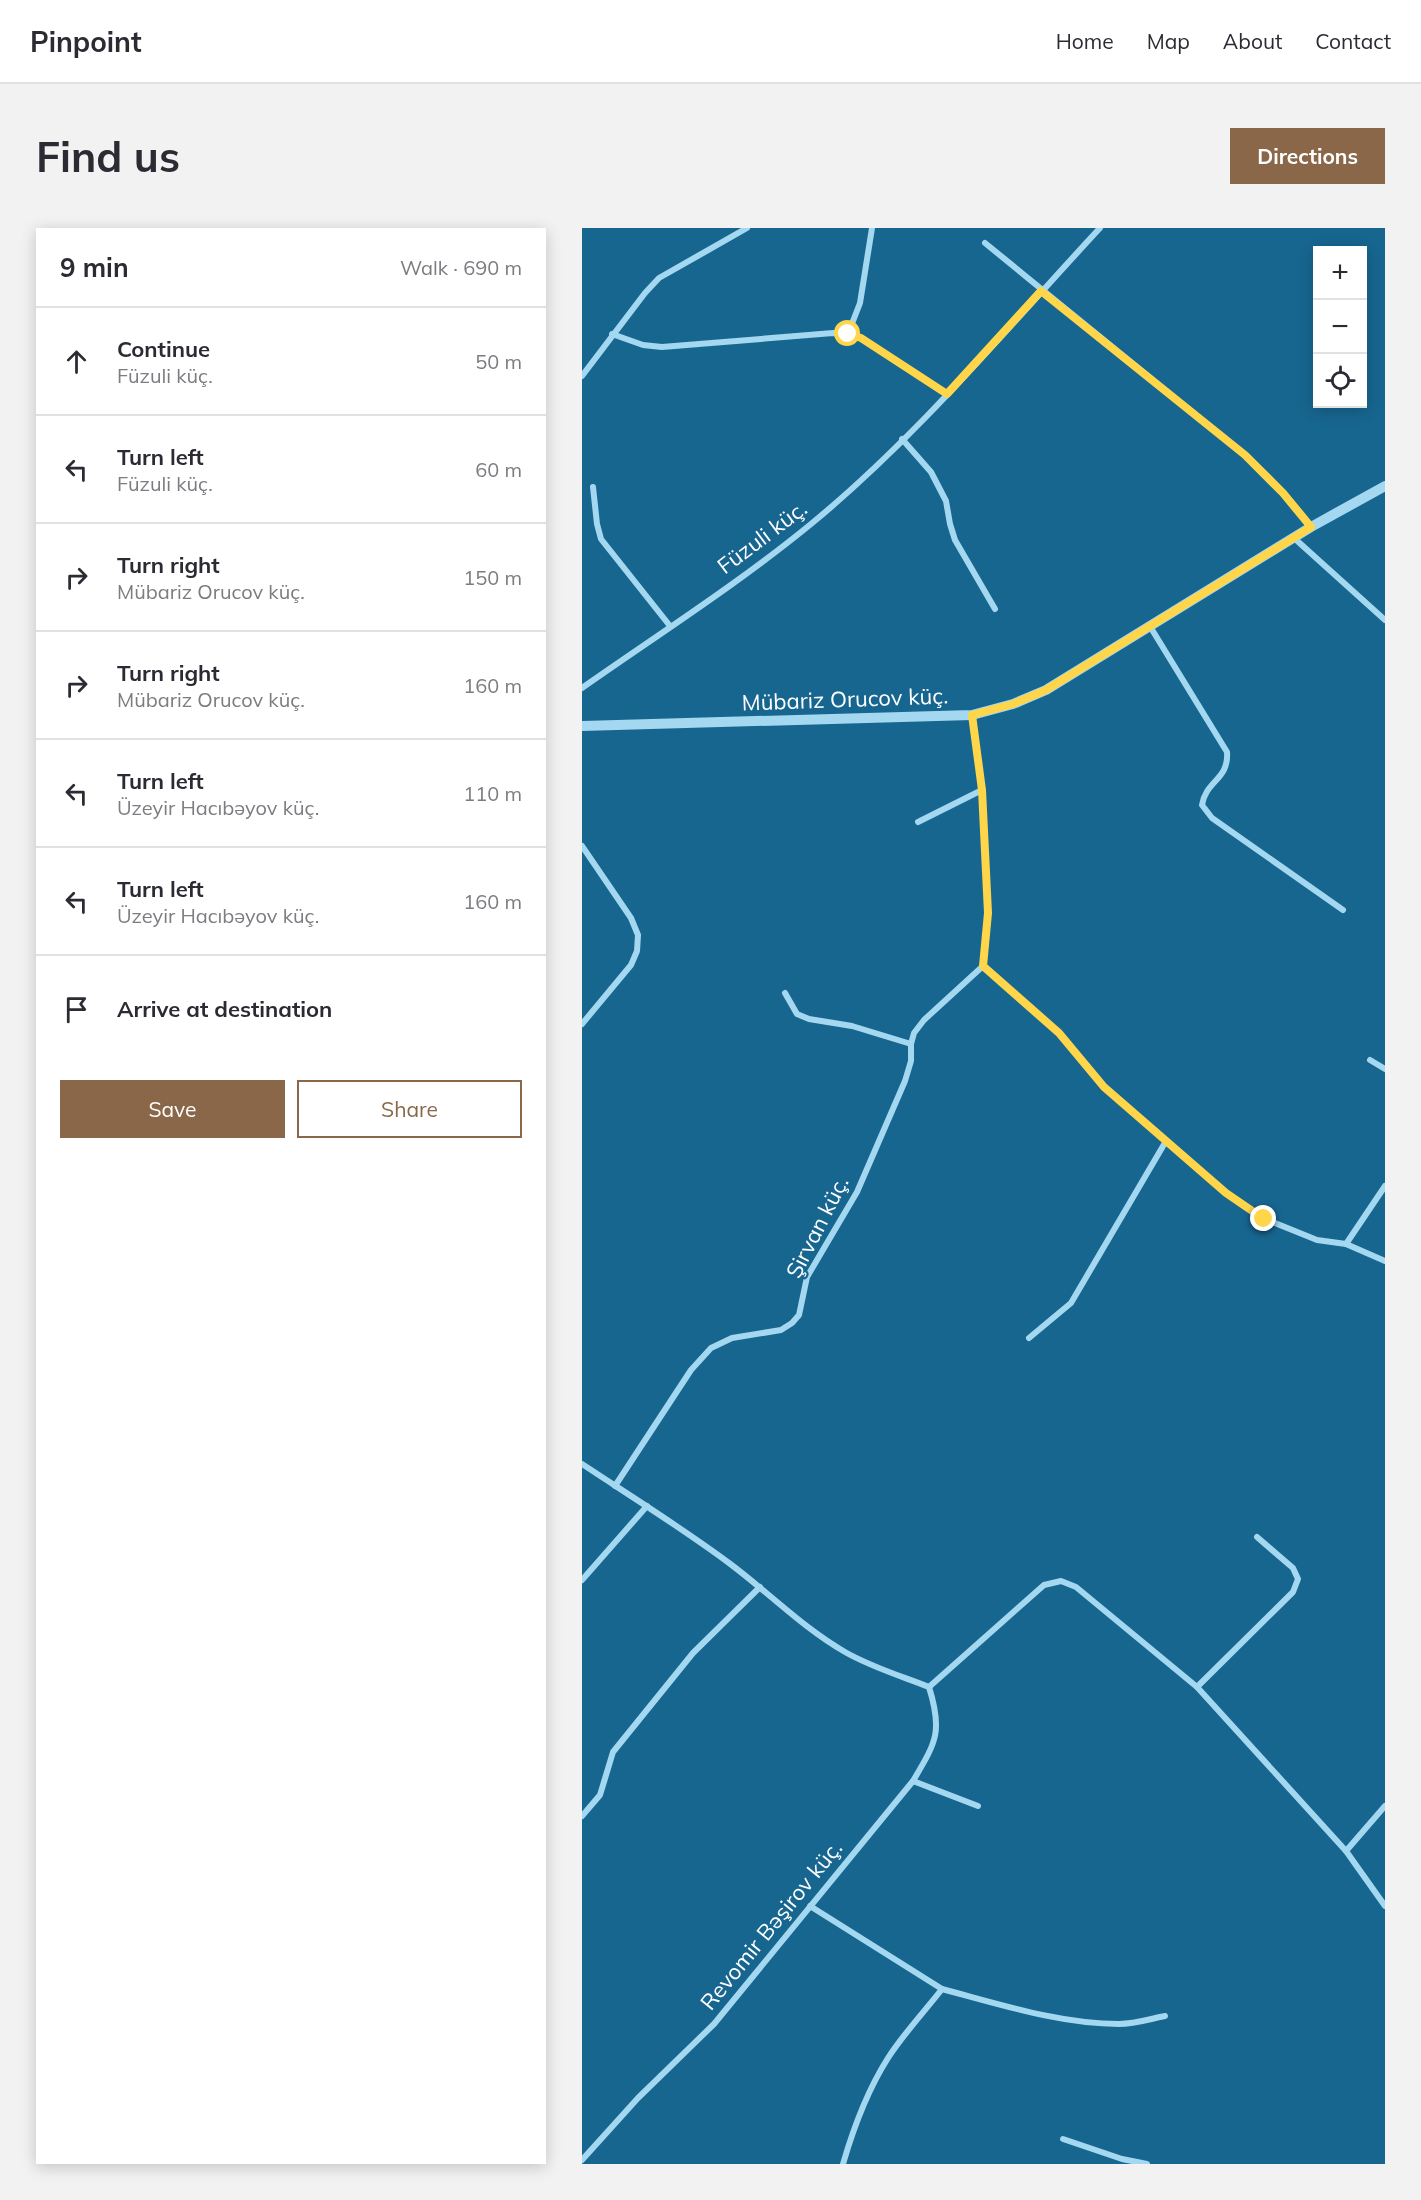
<!DOCTYPE html>
<meta charset="utf-8">
<style>
body{margin:0;font-family:Mulish,sans-serif;background:#f2f2f3;color:#2b2b33}
.controls{position:absolute;right:18px;top:18px;display:grid;overflow:hidden;border-radius:0px;box-shadow:0 3px 15px #0003}
.controls button{width:54px;height:54px;display:grid;place-items:center;padding:0;border:0;border-bottom:2px solid #e1e1e2;background:#fff;color:#2b2b33;font:30px sans-serif}
.stop{position:absolute;width:18px;height:18px;margin:-14px;border:4px solid #ffd54a;border-radius:50%;background:#fff}
.stop.end{background:#ffd54a;border-color:#fff;box-shadow:0 2px 6px #0008}
.list{margin:0;padding:0;list-style:none}
h2{display:flex;justify-content:space-between;align-items:center;height:78px;margin:0;padding:0 24px;font-size:26px}
h2 small{font-size:20px;font-weight:400;color:#7c7c81}
.list li{display:grid;grid-template-columns:39px 1fr auto;gap:18px;align-items:center;box-sizing:border-box;height:108px;padding:0 24px;border-top:2px solid #e1e1e2}
.list b{display:block;font-size:22px;white-space:nowrap}
.list p{margin:0;font-size:20px;white-space:nowrap;color:#7c7c81}
.list em{font-size:20px;font-style:normal;color:#7c7c81}
.actions{display:flex;gap:12px;padding:18px 24px}
.actions a{flex:1;padding:14px 0;border:2px solid #8a6749;border-radius:0px;text-align:center;font-size:21px;color:#8a6749}
.actions .main{background:#8a6749;color:#fff}
.icon{flex:none;width:33px;height:33px;fill:none;stroke:currentColor;stroke-width:2;stroke-linecap:round;stroke-linejoin:round}
.map{position:relative;flex:none;width:803px;height:1936px;overflow:hidden;border-radius:0px}
header{display:flex;align-items:center;gap:36px;box-sizing:border-box;height:84px;padding:0 30px;background:#fff;border-bottom:2px solid #e1e1e2}
header strong{font-size:28px}
nav{display:flex;gap:33px;margin-inline-start:auto;font-size:21px}
.intro{display:flex;align-items:center;justify-content:space-between;box-sizing:border-box;height:144px;padding:0 36px}
h1{margin:0;font-size:42px}
.button{padding:15px 27px;border-radius:0px;background:#8a6749;color:#fff;font-size:21px;font-weight:700}
main{display:flex;gap:36px;padding:0 36px}
aside{flex:1;background:#fff;border-radius:0px;box-shadow:0 3px 15px #0003}
.map>svg:first-child{display:block}
.lines{fill:none;stroke-linecap:round;stroke-linejoin:round}
.minor{stroke:#a4d7f0;stroke-width:6}
.tertiary{stroke:#a4d7f0;stroke-width:10}
.route{stroke:#ffd54a;stroke-width:8}
.labels{text-anchor:middle;stroke-width:4.5;stroke-linejoin:round;paint-order:stroke}
.street-label{font-size:22px;fill:#fff;stroke:#176690}
</style>
<header>
<strong>Pinpoint</strong>
<nav><a>Home</a><a>Map</a><a>About</a><a>Contact</a></nav>
</header>
<div class="intro"><h1>Find us</h1><a class="button">Directions</a></div>
<main>
<aside>
<h2>9 min<small>Walk · 690 m</small></h2>
<ul class="list">
<li><svg class="icon" aria-label="ahead" viewBox="0 0 24 24"><path d="M12 20V5M6 11l6-6 6 6"/></svg><div><b>Continue</b><p>Füzuli küç.</p></div><em>50 m</em></li>
<li><svg class="icon" aria-label="left" viewBox="0 0 24 24"><path d="M17 20v-9H6M10 6l-5 5 5 5"/></svg><div><b>Turn left</b><p>Füzuli küç.</p></div><em>60 m</em></li>
<li><svg class="icon" aria-label="right" viewBox="0 0 24 24"><path d="M7 20v-9h11M14 6l5 5-5 5"/></svg><div><b>Turn right</b><p>Mübariz Orucov küç.</p></div><em>150 m</em></li>
<li><svg class="icon" aria-label="right" viewBox="0 0 24 24"><path d="M7 20v-9h11M14 6l5 5-5 5"/></svg><div><b>Turn right</b><p>Mübariz Orucov küç.</p></div><em>160 m</em></li>
<li><svg class="icon" aria-label="left" viewBox="0 0 24 24"><path d="M17 20v-9H6M10 6l-5 5 5 5"/></svg><div><b>Turn left</b><p>Üzeyir Hacıbəyov küç.</p></div><em>110 m</em></li>
<li><svg class="icon" aria-label="left" viewBox="0 0 24 24"><path d="M17 20v-9H6M10 6l-5 5 5 5"/></svg><div><b>Turn left</b><p>Üzeyir Hacıbəyov küç.</p></div><em>160 m</em></li>
<li><svg class="icon" aria-label="arrive" viewBox="0 0 24 24"><path d="M6 21V4h12l-3 4 3 4H6"/></svg><div><b>Arrive at destination</b></div></li>
</ul>
<div class="actions"><a class="main">Save</a><a>Share</a></div>
</aside>
<div class="map">
<svg width="803" height="1936" viewBox="0 0 803 1936">
<rect width="100%" height="100%" fill="#176690"/>
<g class="lines">
<g class="minor">
<polyline points="403,15 663,227 701,265 729,299"/>
<polyline points="30,106 61,117 80,119 251,105 266,106 279,110 365,166"/>
<polyline points="266,106 278,75 290,0"/>
<polyline points="0,148 63,65 77,50 165,0"/>
<polyline points="320,211 349,244 364,273 368,296 373,312 413,381"/>
<polyline points="11,259 15,296 19,311 88,398"/>
<polyline points="712,310 803,392"/>
<path d="M569,400L645,524C647,552 624,552 620,577L630,590L761,682"/>
<path d="M0,460C77,406 157,355 229,296C335,209 425,100 518,0"/>
<polyline points="390,487 400,562 406,685 401,738 477,805 522,859 644,965 683,991 735,1012 764,1016 803,1033"/>
<polyline points="336,594 400,562"/>
<polyline points="0,618 49,690 56,707 55,723 49,737 0,796"/>
<polyline points="203,765 215,786 227,791 270,798 329,816"/>
<polyline points="788,832 803,841"/>
<polyline points="764,1016 803,958"/>
<polyline points="447,1110 489,1075 584,913"/>
<path d="M0,1236C50,1269 100,1300 147,1335C186,1364 221,1400 263,1424C289,1439 319,1448 347,1459L462,1357L479,1353L494,1359L615,1459L764,1623L803,1678"/>
<polyline points="33,1258 109,1142 129,1120 150,1110 199,1102 210,1095 217,1087 225,1049 275,964 323,853 329,833 329,816 332,805 342,792 401,738"/>
<polyline points="0,1352 65,1278"/>
<polyline points="615,1459 711,1364 716,1351 711,1340 675,1309"/>
<polyline points="331,1553 396,1578"/>
<polyline points="0,1588 18,1567 31,1524 111,1425 178,1359"/>
<polyline points="764,1623 803,1578"/>
<polyline points="228,1678 360,1761"/>
<polyline points="481,1911 540,1931 565,1936"/>
<path d="M0,1932L56,1870L132,1796L331,1553C354,1514 361,1504 347,1459"/>
<path d="M261,1936C272,1898 285,1863 306,1830C322,1805 343,1783 360,1761C417,1776 478,1796 537,1796C552,1796 568,1791 583,1788"/>
</g>
<polyline class="tertiary" points="0,498 390,487 431,476 464,462 729,299 803,258"/>
</g>
<g class="lines">
<polyline class="route" points="266,106 279,110 365,166 459,63 663,227 701,265 729,299 464,462 431,476 390,487 400,562 406,685 401,738 477,805 522,859 644,965 682,991"/>
</g>
<g class="labels">
<g class="street-label">
<text transform="translate(180 309) rotate(-37)" y="8">Füzuli küç.</text>
<text transform="translate(263 471) rotate(-2)" y="8">Mübariz Orucov küç.</text>
<text transform="translate(235 999) rotate(-63)" y="8">Şirvan küç.</text>
<text transform="translate(189 1697) rotate(-51)" y="8">Revomir Bəşirov küç.</text>
</g>
</g>
</svg>
<div class="controls">
<button>+</button>
<button>−</button>
<button><svg class="icon" aria-label="locate" viewBox="0 0 24 24"><circle cx="12" cy="12" r="6"/><path d="M12 2v4M12 18v4M2 12h4M18 12h4"/></svg></button>
</div>
<div class="stop" style="left:266px;top:106px"></div>
<div class="stop end" style="left:682px;top:991px"></div>
</div>
</main>
